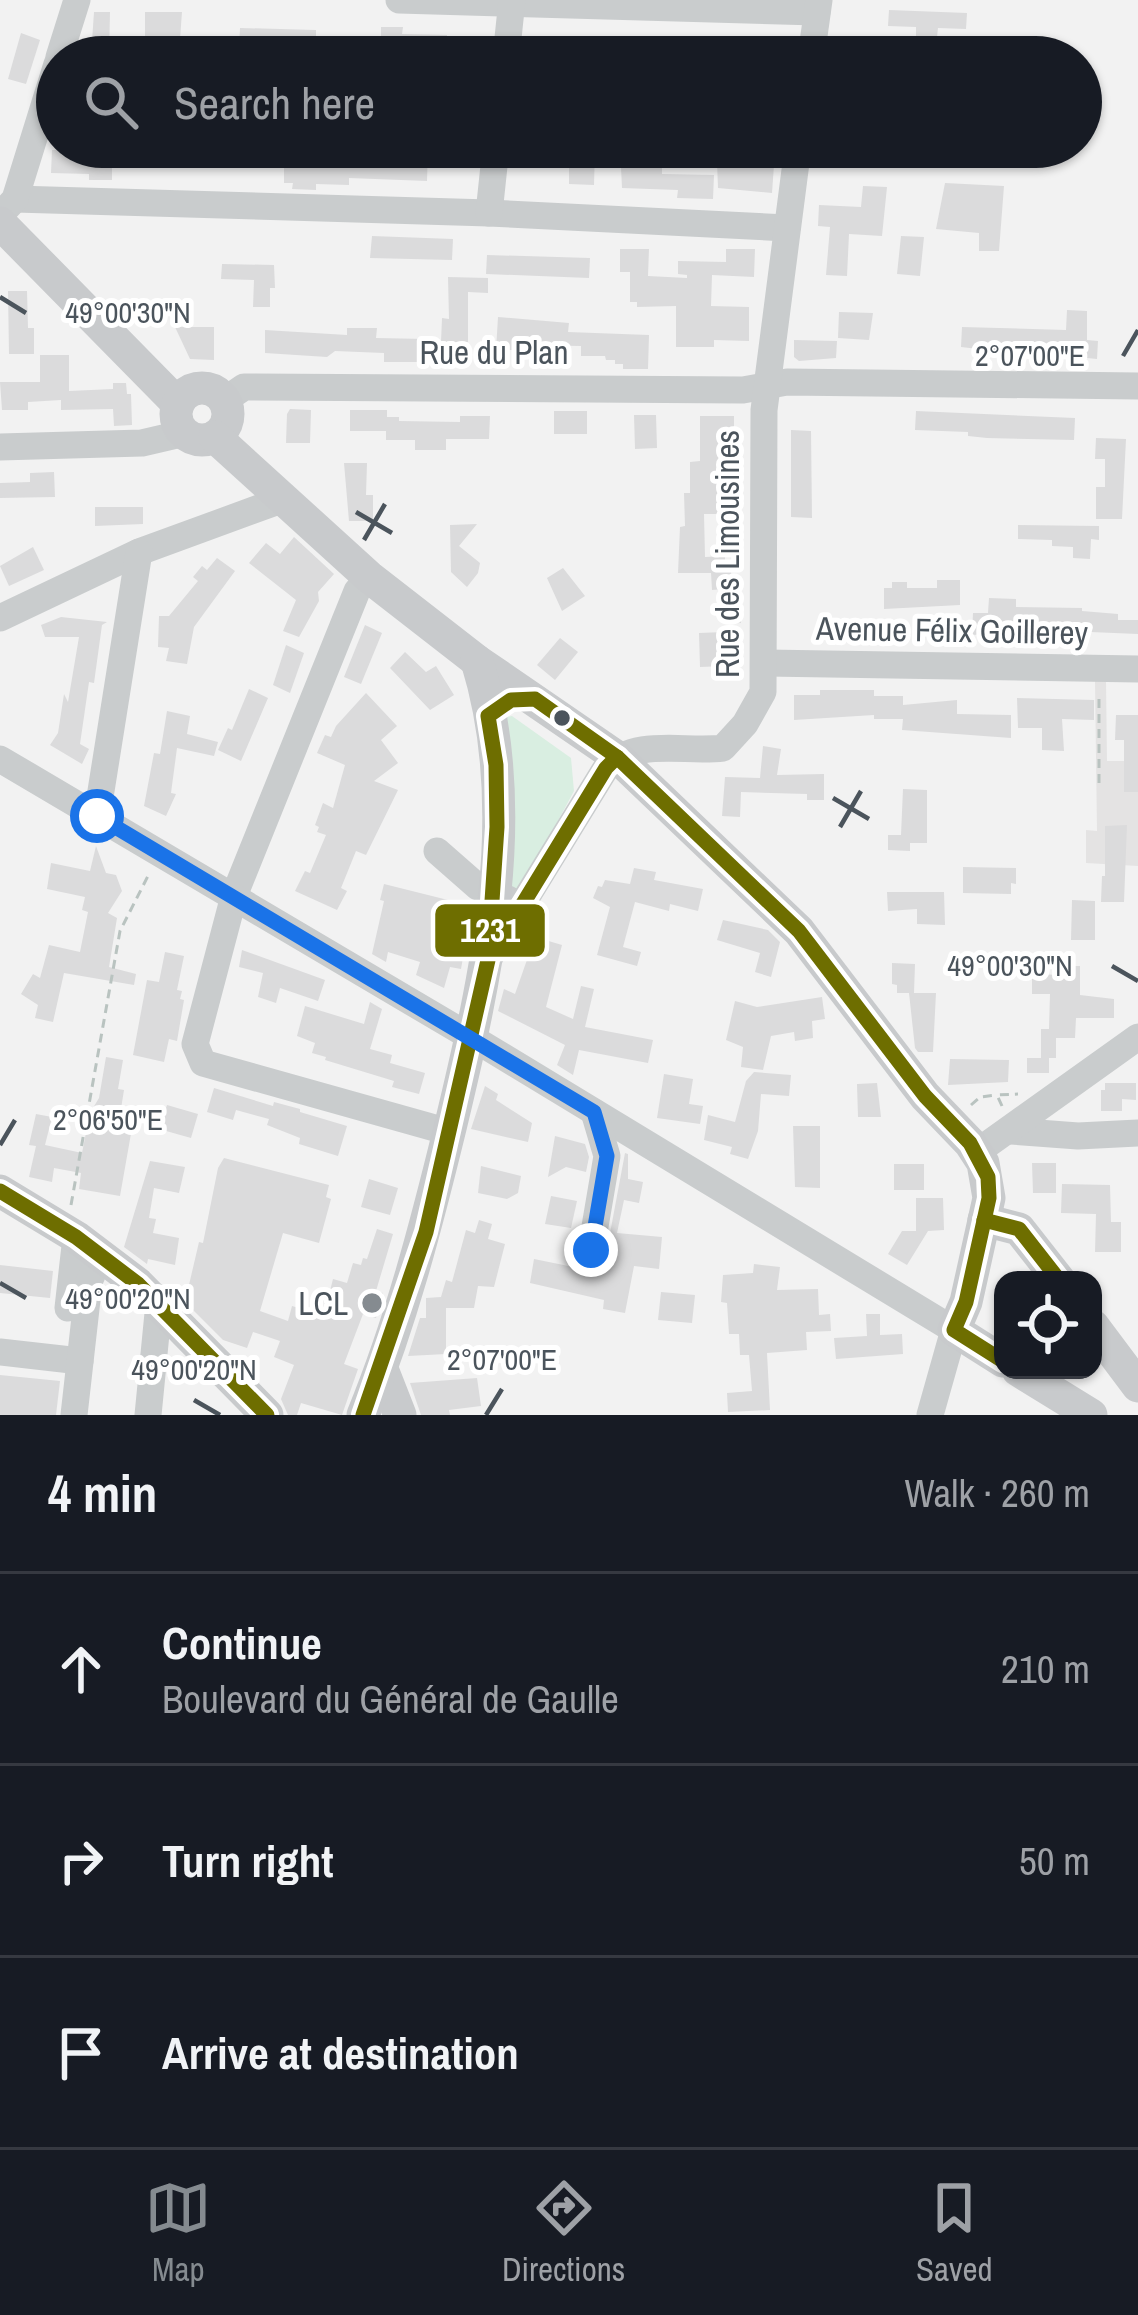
<!DOCTYPE html>
<meta charset="utf-8">
<style>
body{margin:0;font-family:"Archivo Narrow",sans-serif;background:#20242c;color:#f1f3f6}
.controls{position:absolute;right:36px;bottom:36px;display:grid;overflow:hidden;border-radius:24px;box-shadow:0 3px 9px #0004}
.controls button{width:108px;height:108px;display:grid;place-items:center;padding:0;border:0;border-bottom:3px solid #363941;background:#171b24;color:#f1f3f6;font:60px sans-serif}
.stop{position:absolute;width:36px;height:36px;margin:-27px;border:9px solid #1a73e8;border-radius:50%;background:#fff}
.stop.end{background:#1a73e8;border-color:#fff;box-shadow:0 3px 12px #0008}
.list{margin:0;padding:0;list-style:none}
h2{display:flex;justify-content:space-between;align-items:center;height:156px;margin:0;padding:0 48px;font-size:51px}
h2 small{font-size:39px;font-weight:400;color:#9ea1a6}
.list li{display:grid;grid-template-columns:78px 1fr auto;gap:36px;align-items:center;box-sizing:border-box;height:192px;padding:0 48px;border-top:3px solid #363941}
.list b{display:block;font-size:45px;white-space:nowrap}
.list p{margin:0;font-size:39px;white-space:nowrap;color:#9ea1a6}
.list em{font-size:39px;font-style:normal;color:#9ea1a6}
.icon{flex:none;width:66px;height:66px;fill:none;stroke:currentColor;stroke-width:2;stroke-linecap:round;stroke-linejoin:round}
.map{position:relative;flex:none;width:1138px;height:1415px;overflow:hidden}
.search{position:absolute;background:#171b24;box-shadow:0 3px 9px #0004;left:36px;right:36px;top:36px;height:132px;display:flex;align-items:center;gap:30px;box-sizing:border-box;padding:0 42px;border-radius:66px;color:#9ea1a6;font-size:45px}
.sheet{height:732px;background:#171b24}
nav{display:flex;justify-content:space-around;align-items:center;box-sizing:border-box;height:168px;border-top:3px solid #363941;background:#171b24;font-size:33px;color:#9ea1a6}
nav a{display:grid;justify-items:center;gap:6px}
nav .on{color:#858b90}
.map>svg:first-child{display:block}
.education{fill:#e4e3e3}
.green{fill:#d9eee1}
.building{fill:#dbdbdc}
.lines{fill:none;stroke-linecap:round;stroke-linejoin:round}
.path{stroke:#b9c3c0;stroke-width:3;stroke-dasharray:9 6;stroke-linecap:butt}
.minor{stroke:#c9cccd;stroke-width:27}
.major{stroke:#c8cacc;stroke-width:33}
.bus-1-casing{stroke:#fff;stroke-width:24}
.bus-1{stroke:#6e6e00;stroke-width:15}
.route{stroke:#1a73e8;stroke-width:15}
.ticks{fill:none;stroke:#4b545c;stroke-width:4.5}
.bus-dot{fill:#4b545c;stroke:#fff;stroke-width:4.5}
.poi-dot{fill:#858b90;stroke:#fff;stroke-width:4.5}
.labels{text-anchor:middle;stroke-width:10;stroke-linejoin:round;paint-order:stroke}
.street-label{font-size:33px;fill:#4b545c;stroke:#fff}
.poi-label{font-size:33px;fill:#4b545c;stroke:#fff;text-anchor:end}
.ticks-label{font-size:30px;text-anchor:middle;fill:#4b545c;stroke:#fff;stroke-width:10;stroke-linejoin:round;paint-order:stroke}
.line-badge{stroke:#fff;stroke-width:4.5}
.badge-label{font-size:33px;text-anchor:middle;font-weight:bold;fill:#fff}
</style>
<div class="map">
<svg width="1138" height="1415" viewBox="0 0 1138 1415">
<rect width="100%" height="100%" fill="#f2f2f2"/>
<polygon class="education" points="1095,681 1106,681 1107,761 1138,761 1138,866 1086,863 1086,830 1097,831"/>
<polygon class="green" points="512,716 571,758 574,791 522,888 516,892 507,888 506,717"/>
<g class="building">
<polygon points="889,10 967,13 966,29 938,28 937,37 916,36 916,27 888,26"/>
<polygon points="94,12 110,12 109,57 91,56"/>
<polygon points="145,12 182,12 180,39 172,38 172,43 145,43"/>
<polygon points="381,27 403,27 402,34 447,35 446,57 381,57"/>
<polygon points="240,28 316,30 316,57 239,51"/>
<polygon points="21,33 40,40 26,84 8,79"/>
<polygon points="129,147 156,147 155,164 112,167 112,180 89,180 89,174 51,173 52,150"/>
<polygon points="405,147 428,147 427,181 349,178 349,185 316,184 316,190 292,189 293,183 284,183 284,162 330,162 330,150 344,151 349,158 405,158"/>
<polygon points="569,149 595,149 594,185 569,184"/>
<polygon points="717,162 774,165 772,193 718,188"/>
<polygon points="621,167 662,168 662,174 714,175 713,199 677,198 678,190 622,188"/>
<polygon points="945,183 1004,186 999,251 979,251 979,233 936,229"/>
<polygon points="863,186 887,187 882,236 849,234 847,276 826,275 830,227 818,226 819,205 861,207"/>
<polygon points="372,236 453,239 452,260 370,258"/>
<polygon points="901,236 924,237 920,276 897,274"/>
<polygon points="620,249 649,249 648,276 687,278 687,275 678,274 678,261 726,262 726,249 755,249 754,277 712,275 711,306 749,307 749,341 714,340 714,347 676,347 676,306 637,307 637,302 630,302 630,272 620,272"/>
<polygon points="487,255 590,258 589,278 486,274"/>
<polygon points="222,264 274,265 275,288 270,288 270,307 253,307 254,280 221,279"/>
<polygon points="448,277 488,278 488,293 468,292 468,342 441,342 442,318 449,319"/>
<polygon points="8,291 27,291 28,328 34,328 34,354 9,354"/>
<polygon points="1067,310 1087,311 1087,340 1098,341 1097,359 1038,353 1038,358 978,354 978,349 961,347 962,327 1066,330"/>
<polygon points="839,312 873,313 869,340 838,338"/>
<polygon points="498,317 569,323 568,332 649,335 648,369 623,369 623,364 615,364 615,360 606,360 605,356 581,356 581,346 526,345 526,350 496,350"/>
<polygon points="175,327 214,327 214,360 190,359"/>
<polygon points="347,328 377,328 376,338 426,339 426,362 384,362 384,353 335,351 327,357 265,353 265,330 347,335"/>
<polygon points="794,340 837,341 836,358 799,361 794,357"/>
<polygon points="40,355 69,355 69,391 113,389 113,383 126,383 127,394 131,394 132,425 114,426 113,409 61,410 61,400 28,402 28,410 2,410 0,382 40,382"/>
<polygon points="290,409 311,410 310,443 286,443 287,414"/>
<polygon points="350,410 387,410 387,417 399,417 399,421 460,422 460,416 490,416 489,439 446,439 446,450 415,450 415,440 386,440 386,431 350,431"/>
<rect x="554" y="411" width="33" height="23"/>
<polygon points="916,411 1075,418 1074,440 987,438 968,436 968,432 915,430"/>
<polygon points="634,415 656,415 657,448 635,449"/>
<polygon points="700,416 734,416 734,446 723,446 718,514 704,514 705,557 725,556 725,571 731,571 732,589 741,589 741,623 725,624 724,589 712,590 711,573 678,573 680,527 685,526 684,493 690,493 690,462 700,461"/>
<polygon points="791,430 811,431 812,518 791,517"/>
<polygon points="1096,438 1126,439 1122,519 1096,519 1096,487 1105,487 1105,459 1095,459"/>
<polygon points="344,463 367,463 366,495 373,495 373,521 349,521"/>
<polygon points="54,472 55,497 0,498 0,483 30,482 30,473"/>
<polygon points="95,507 143,507 143,524 95,526"/>
<polygon points="477,524 459,546 480,563 478,573 467,587 451,572 450,525"/>
<polygon points="1018,525 1099,526 1099,540 1091,539 1090,559 1073,558 1073,547 1052,546 1052,540 1018,539"/>
<polygon points="294,537 334,574 318,592 319,601 299,637 283,631 296,600 249,563 266,543 280,554"/>
<polygon points="33,547 44,570 9,586 0,566"/>
<polygon points="217,558 235,571 194,627 187,664 166,661 169,648 158,647 159,616 169,616 198,581 193,577 202,566 207,570"/>
<polygon points="563,568 585,596 562,611 547,578"/>
<polygon points="937,580 960,580 960,605 884,609 884,588 892,588 892,582 907,582 907,588 937,588"/>
<polygon points="989,598 1016,599 1016,607 1082,608 1082,611 1118,614 1118,620 1138,620 1138,634 1043,630 1043,638 1016,638 1016,632 972,635 973,613 988,613"/>
<polygon points="61,617 107,622 102,625 94,683 89,682 80,744 89,749 82,764 50,745 58,733 64,694 68,702 79,637 45,637 41,625"/>
<polygon points="365,625 382,633 361,684 344,677"/>
<polygon points="724,632 725,666 700,667 699,633"/>
<polygon points="560,638 578,652 555,680 537,665"/>
<polygon points="286,645 304,653 290,693 273,685"/>
<polygon points="405,652 426,672 436,666 454,695 430,710 390,668"/>
<polygon points="249,689 268,698 241,761 218,750 228,728 232,730"/>
<polygon points="820,690 874,690 874,696 903,696 903,705 957,700 957,714 1011,715 1011,738 902,730 903,719 874,719 874,715 794,720 794,695 820,695"/>
<polygon points="366,693 397,726 381,740 398,763 374,781 398,790 366,855 356,851 341,888 347,891 337,910 295,891 305,871 310,873 326,835 317,832 319,827 315,825 323,803 333,808 345,765 317,753 325,735 331,737 336,726"/>
<polygon points="1017,698 1094,700 1094,720 1062,719 1064,751 1042,750 1042,728 1018,728"/>
<polygon points="167,711 190,716 187,734 218,742 214,756 177,748 171,793 176,794 166,816 144,806 154,753 160,754"/>
<polygon points="1116,715 1138,715 1138,792 1124,792 1124,740 1115,740"/>
<polygon points="763,746 781,749 777,775 824,774 824,800 807,800 807,794 741,792 740,817 722,816 725,777 760,778"/>
<polygon points="903,789 927,790 927,843 910,843 910,851 888,850 888,835 901,835"/>
<polygon points="1127,825 1124,902 1101,902 1102,876 1105,876 1105,826"/>
<polygon points="96,846 106,873 116,875 122,891 108,913 117,918 109,967 136,974 134,985 64,973 53,1022 35,1018 38,1005 21,994 33,974 40,978 49,945 80,952 88,912 82,910 85,897 47,889 51,863 90,871"/>
<polygon points="963,867 1016,868 1016,884 1011,883 1011,894 963,893"/>
<polygon points="634,868 656,872 654,880 703,889 698,911 670,904 669,911 635,902 623,947 641,952 637,966 597,955 610,907 593,898 598,886 602,887 605,880 630,884"/>
<polygon points="384,884 472,906 461,969 450,967 444,988 416,975 420,962 388,952 386,962 372,954 384,901 380,900"/>
<polygon points="887,892 944,892 945,925 917,924 917,909 888,911"/>
<polygon points="1072,900 1095,901 1095,940 1071,940"/>
<polygon points="723,920 768,930 780,942 771,977 755,972 760,953 717,940"/>
<polygon points="535,937 562,945 546,1007 573,1019 581,986 594,989 585,1027 653,1040 648,1063 579,1050 573,1075 557,1065 565,1045 498,1011 504,989 515,994"/>
<polygon points="242,950 325,980 318,1001 280,988 276,1003 258,997 263,973 239,967"/>
<polygon points="165,952 184,956 177,990 182,991 180,999 184,1000 177,1041 169,1039 164,1062 133,1055 147,980 159,982"/>
<polygon points="892,963 915,964 914,993 936,993 933,1052 918,1052 915,1048 909,993 897,993 897,985 892,984"/>
<polygon points="1063,966 1080,966 1080,995 1114,999 1114,1018 1076,1018 1075,1038 1056,1038 1056,1058 1049,1058 1049,1073 1027,1073 1027,1058 1041,1058 1041,1029 1049,1029 1050,994 1032,994 1032,974 1063,975"/>
<polygon points="822,997 825,1019 812,1021 813,1038 795,1041 794,1032 771,1036 763,1070 741,1067 743,1047 726,1040 735,1001 757,1007"/>
<polygon points="370,1002 382,1009 370,1049 392,1055 390,1063 425,1073 419,1094 392,1087 394,1081 325,1060 326,1057 312,1053 315,1043 297,1036 305,1006 364,1024"/>
<polygon points="106,1057 123,1060 118,1089 124,1090 120,1115 128,1116 127,1126 132,1128 120,1196 79,1189 81,1173 54,1168 52,1182 29,1177 36,1146 29,1145 36,1114 52,1117 45,1145 82,1153 90,1113 99,1098"/>
<polygon points="950,1059 1009,1060 1008,1082 948,1085"/>
<polygon points="754,1072 791,1075 789,1096 761,1094 758,1131 748,1159 730,1154 732,1147 704,1140 708,1115 735,1122 746,1081"/>
<polygon points="664,1074 693,1079 689,1104 703,1106 700,1124 657,1118"/>
<polygon points="877,1083 881,1117 858,1117 857,1084"/>
<polygon points="1105,1083 1136,1083 1136,1100 1122,1099 1122,1111 1101,1111 1101,1090 1105,1090"/>
<polygon points="485,1086 498,1094 496,1100 532,1123 528,1142 471,1129"/>
<polygon points="214,1088 273,1106 274,1102 300,1109 300,1112 347,1126 338,1156 299,1144 300,1138 267,1125 269,1119 236,1110 233,1120 207,1112"/>
<polygon points="167,1105 198,1114 191,1138 159,1129"/>
<polygon points="793,1126 820,1126 820,1188 795,1187"/>
<polygon points="555,1136 585,1144 589,1157 586,1172 566,1167 548,1177"/>
<polygon points="625,1153 628,1154 628,1179 643,1182 639,1203 624,1200 617,1233 662,1237 659,1269 634,1266 625,1313 603,1309 604,1300 530,1283 534,1259 593,1271 605,1260"/>
<polygon points="224,1158 329,1185 326,1197 331,1199 319,1243 283,1233 260,1311 288,1321 292,1306 324,1315 333,1279 347,1283 353,1263 361,1265 363,1258 367,1259 377,1229 393,1234 376,1291 383,1293 376,1318 363,1314 344,1364 358,1369 342,1415 301,1403 297,1415 288,1415 281,1399 294,1365 274,1357 280,1341 253,1332 247,1348 223,1340 185,1302 199,1242 203,1243 218,1168"/>
<polygon points="150,1161 185,1167 179,1193 154,1188 149,1218 156,1219 153,1233 179,1238 175,1265 148,1259 147,1264 124,1247"/>
<polygon points="1032,1163 1056,1163 1056,1193 1033,1193"/>
<rect x="894" y="1164" width="30" height="26"/>
<polygon points="481,1166 521,1176 518,1193 507,1199 478,1193"/>
<polygon points="369,1179 398,1188 390,1215 361,1207"/>
<polygon points="1062,1184 1110,1185 1111,1222 1121,1222 1121,1252 1095,1252 1096,1214 1061,1213"/>
<polygon points="551,1196 577,1201 571,1228 545,1224"/>
<polygon points="916,1198 943,1198 944,1230 928,1231 907,1265 888,1254 902,1231 916,1231"/>
<polygon points="479,1220 492,1224 488,1239 505,1244 494,1287 478,1286 474,1308 446,1308 446,1354 408,1356 420,1318 426,1318 426,1298 441,1297 446,1280 452,1282 466,1230 475,1233"/>
<polygon points="754,1264 780,1267 777,1290 818,1289 819,1315 830,1314 831,1331 806,1332 807,1350 767,1353 770,1410 728,1412 727,1393 752,1391 749,1355 740,1355 739,1334 729,1334 727,1303 721,1302 723,1275 753,1273"/>
<polygon points="0,1265 53,1271 50,1298 0,1293"/>
<polygon points="661,1292 695,1295 692,1323 658,1320"/>
<polygon points="866,1314 880,1314 880,1335 902,1334 903,1354 836,1359 834,1338 867,1336"/>
<polygon points="0,1375 60,1381 56,1415 0,1415"/>
<polygon points="477,1378 481,1406 449,1410 450,1415 421,1415 410,1383"/>
</g>
<g class="lines">
<g class="path">
<polyline points="1099,783 1099,694"/>
<polyline points="971,1105 980,1097 997,1095"/>
<polyline points="1002,1106 997,1095 1018,1094"/>
<polyline points="71,1205 120,931 150,872"/>
</g>
<g class="minor">
<polyline points="399,0 817,12"/>
<polyline points="59,57 77,0"/>
<polyline points="506,57 512,0"/>
<polyline points="811,57 819,0"/>
<polyline points="15,199 489,213 787,228"/>
<polyline points="4,211 15,199 57,64"/>
<polyline points="489,213 496,147"/>
<polyline points="225,400 244,387 743,390 787,382 1138,386"/>
<polyline points="0,447 142,443 185,433"/>
<polyline points="369,577 357,591 234,896 195,1044 203,1063 449,1132"/>
<polyline points="0,618 139,552 284,499"/>
<polyline points="766,663 1138,669"/>
<polyline points="0,759 484,1045 954,1330 930,1415"/>
<polyline points="97,816 139,552"/>
<polyline points="437,851 478,887 508,899"/>
<path d="M488,960L606,768C636,737 685,753 723,748L745,724L763,692L764,410L798,147"/>
<polyline points="1011,1131 1078,1136 1138,1133"/>
<polyline points="977,1152 1138,1037"/>
<polyline points="591,1250 607,1156 594,1112"/>
<polyline points="68,1308 76,1237"/>
<polyline points="0,1352 80,1361"/>
<polyline points="74,1415 89,1282 101,1254"/>
<polyline points="148,1415 159,1303"/>
</g>
<g class="major">
<polyline points="0,223 178,404"/>
<circle cx="202" cy="414" r="26"/>
<polyline points="215,437 369,577 477,661 617,757 799,931 925,1096 970,1143 983,1163 989,1198 966,1302 954,1330 1003,1361"/>
<polyline points="0,1191 76,1237 138,1284 267,1415"/>
<polyline points="984,1220 1019,1229 1059,1280"/>
<polyline points="1093,1326 1138,1386"/>
<polyline points="382,1369 400,1415"/>
<polyline points="1018,1370 1091,1415"/>
<path d="M363,1415C401,1322 426,1226 450,1128C486,978 524,813 477,661"/>
</g>
<g class="bus-1-casing">
<g id="bus-1">
<polyline points="494,951 606,768 617,757"/>
<polyline points="0,1191 76,1237 138,1284 267,1415"/>
<polyline points="984,1220 1019,1229 1059,1280"/>
<polyline points="363,1415 426,1232 488,960 497,827 496,765 488,716 511,700 535,699 617,757 799,931 925,1096 970,1143 988,1177 989,1198 966,1302 954,1330 1003,1361"/>
</g>
</g>
<use href="#bus-1" class="bus-1"/>
</g>
<g class="lines">
<polyline class="route" points="97,816 594,1112 607,1156 591,1250"/>
</g>
<path class="ticks" d="M0,297L26,313M1123,356L1138,330M356,512L392,533M364,540L385,504M833,798L869,819M840,827L861,791M1112,966L1138,981M0,1145L15,1120M0,1283L26,1298M194,1400L220,1415M486,1415L502,1389"/>
<circle class="bus-dot" cx="562" cy="718" r="10"/>
<circle class="poi-dot" cx="372" cy="1303" r="12"/>
<g class="labels">
<g class="street-label">
<text x="494" y="364">Rue du Plan</text>
<text transform="translate(727 554) rotate(-90)" y="12">Rue des Limousines</text>
<text transform="translate(952 630) rotate(1)" y="12">Avenue Félix Goillerey</text>
</g>
<g class="poi-label">
<text x="348" y="1315">LCL</text>
</g>
</g>
<g class="ticks-label">
<text x="128" y="323">49°00'30"N</text>
<text x="1030" y="366">2°07'00"E</text>
<text x="1010" y="976">49°00'30"N</text>
<text x="108" y="1130">2°06'50"E</text>
<text x="128" y="1309">49°00'20"N</text>
<text x="502" y="1370">2°07'00"E</text>
<text x="194" y="1380">49°00'20"N</text>
</g>
<rect class="line-badge" x="433" y="902" width="114" height="57" rx="12" fill="#6e6e00"/>
<g class="badge-label">
<text x="490" y="942">1231</text>
</g>
</svg>
<div class="controls">
<button><svg class="icon" aria-label="locate" viewBox="0 0 24 24"><circle cx="12" cy="12" r="6"/><path d="M12 2v4M12 18v4M2 12h4M18 12h4"/></svg></button>
</div>
<div class="stop" style="left:97px;top:816px"></div>
<div class="stop end" style="left:591px;top:1250px"></div>
<div class="search"><svg class="icon" aria-label="search" viewBox="0 0 24 24"><circle cx="10" cy="10" r="6"/><path d="M15 15l6 6"/></svg>Search here</div>
</div>
<section class="sheet">
<h2>4 min<small>Walk · 260 m</small></h2>
<ul class="list">
<li><svg class="icon" aria-label="ahead" viewBox="0 0 24 24"><path d="M12 20V5M6 11l6-6 6 6"/></svg><div><b>Continue</b><p>Boulevard du Général de Gaulle</p></div><em>210 m</em></li>
<li><svg class="icon" aria-label="right" viewBox="0 0 24 24"><path d="M7 20v-9h11M14 6l5 5-5 5"/></svg><div><b>Turn right</b></div><em>50 m</em></li>
<li><svg class="icon" aria-label="arrive" viewBox="0 0 24 24"><path d="M6 21V4h12l-3 4 3 4H6"/></svg><div><b>Arrive at destination</b></div></li>
</ul>
</section>
<nav>
<a class="on"><svg class="icon" aria-label="map" viewBox="0 0 24 24"><path d="M3 6l6-2 6 2 6-2v14l-6 2-6-2-6 2zM9 4v14M15 6v14"/></svg>Map</a>
<a><svg class="icon" aria-label="directions" viewBox="0 0 24 24"><path d="M12 3l9 9-9 9-9-9zM9 14v-3h6M13 9l2 2-2 2"/></svg>Directions</a>
<a><svg class="icon" aria-label="saved" viewBox="0 0 24 24"><path d="M7 4h10v16l-5-4-5 4z"/></svg>Saved</a>
</nav>
